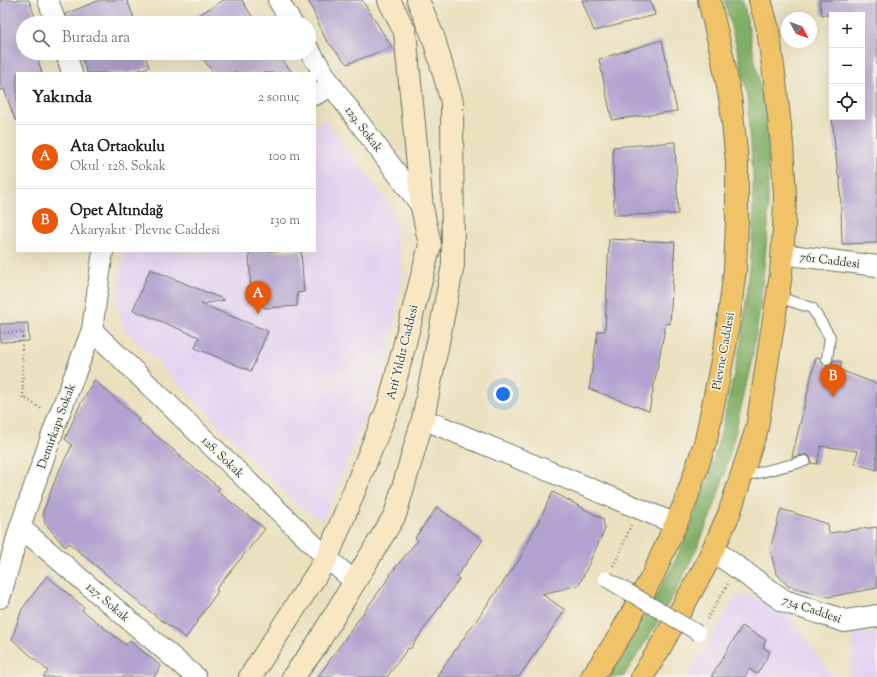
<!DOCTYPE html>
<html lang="tr">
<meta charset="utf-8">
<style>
body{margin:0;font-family:"Sorts Mill Goudy",serif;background:#f2f2f2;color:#202124}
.controls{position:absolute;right:12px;top:12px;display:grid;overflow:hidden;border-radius:0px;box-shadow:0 4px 16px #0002}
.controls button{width:36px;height:36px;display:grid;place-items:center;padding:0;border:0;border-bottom:1px solid #e0e0e0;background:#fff;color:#202124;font:20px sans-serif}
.compass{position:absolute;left:781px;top:12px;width:36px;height:36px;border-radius:50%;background:#fff;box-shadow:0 4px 16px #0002;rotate:131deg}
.you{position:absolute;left:503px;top:394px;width:14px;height:14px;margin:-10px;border:3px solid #fff;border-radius:50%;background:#1a73e8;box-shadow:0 0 0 6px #1a73e833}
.badge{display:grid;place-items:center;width:26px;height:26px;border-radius:50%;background:#ea580c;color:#fff;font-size:13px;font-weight:700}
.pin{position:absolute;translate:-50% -33px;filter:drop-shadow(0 1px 2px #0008)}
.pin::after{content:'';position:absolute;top:21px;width:14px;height:12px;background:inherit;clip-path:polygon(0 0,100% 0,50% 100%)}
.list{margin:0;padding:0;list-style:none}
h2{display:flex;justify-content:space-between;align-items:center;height:52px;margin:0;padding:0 16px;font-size:17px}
h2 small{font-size:13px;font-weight:400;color:#757577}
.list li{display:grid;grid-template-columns:26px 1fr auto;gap:12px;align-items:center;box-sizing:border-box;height:64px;padding:0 16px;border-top:1px solid #e0e0e0}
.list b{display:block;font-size:15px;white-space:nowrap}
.list p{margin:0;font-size:13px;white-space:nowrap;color:#757577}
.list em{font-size:13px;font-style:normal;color:#757577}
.icon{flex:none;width:22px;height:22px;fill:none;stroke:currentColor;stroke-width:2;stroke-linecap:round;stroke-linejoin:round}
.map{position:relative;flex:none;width:877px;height:677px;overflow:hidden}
.search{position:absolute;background:#fff;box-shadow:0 4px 16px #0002;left:16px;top:16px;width:300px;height:44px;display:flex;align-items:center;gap:10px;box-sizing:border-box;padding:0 14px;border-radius:22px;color:#757577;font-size:15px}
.panel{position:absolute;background:#fff;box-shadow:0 4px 16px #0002;left:16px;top:72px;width:300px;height:180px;border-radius:0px}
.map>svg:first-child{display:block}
.built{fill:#e3d3f2}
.forest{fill:#82af67;stroke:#50764e}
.building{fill:#b1a2cf}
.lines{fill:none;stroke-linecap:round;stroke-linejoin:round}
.service-casing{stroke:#667665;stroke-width:12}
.minor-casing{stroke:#667665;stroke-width:22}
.tertiary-casing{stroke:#667665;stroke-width:24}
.secondary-casing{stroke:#667665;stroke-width:24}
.primary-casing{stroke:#667665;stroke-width:24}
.path{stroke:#667665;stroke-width:2.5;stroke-dasharray:1 3;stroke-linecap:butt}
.service{stroke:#fff;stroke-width:10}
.minor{stroke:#fff;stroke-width:20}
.tertiary{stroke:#fff;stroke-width:22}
.secondary{stroke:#f9e7c3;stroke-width:22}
.primary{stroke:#f1c369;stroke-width:22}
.pedestrian-bridge-casing{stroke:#667665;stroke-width:17;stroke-linecap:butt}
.pedestrian-bridge{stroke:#fff;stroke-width:15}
.labels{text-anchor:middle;stroke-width:3;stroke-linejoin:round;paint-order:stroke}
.street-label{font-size:12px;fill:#1f3d34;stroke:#f7f3e8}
</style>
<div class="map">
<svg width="877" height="677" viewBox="0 0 877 677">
<rect width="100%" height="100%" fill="#f7f3e8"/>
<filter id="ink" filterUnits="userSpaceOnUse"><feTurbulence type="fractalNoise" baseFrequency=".025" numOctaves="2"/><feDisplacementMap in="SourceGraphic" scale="8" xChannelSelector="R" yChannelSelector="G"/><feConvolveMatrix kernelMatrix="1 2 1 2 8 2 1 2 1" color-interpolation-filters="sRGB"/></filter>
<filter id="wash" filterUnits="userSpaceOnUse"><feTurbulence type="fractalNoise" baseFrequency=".012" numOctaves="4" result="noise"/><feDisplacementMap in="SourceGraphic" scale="16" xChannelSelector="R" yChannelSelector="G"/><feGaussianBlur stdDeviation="0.9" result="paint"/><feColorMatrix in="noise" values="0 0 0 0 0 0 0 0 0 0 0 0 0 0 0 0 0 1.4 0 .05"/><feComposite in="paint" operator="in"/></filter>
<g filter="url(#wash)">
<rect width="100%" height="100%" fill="#ebe1bf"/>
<g class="built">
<polygon points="324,119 391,206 403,271 388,362 323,521 297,505 123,327 116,300 124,251 315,251 315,124"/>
<polygon points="737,594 744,598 748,594 790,615 832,677 687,677"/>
<polygon points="855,633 877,633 877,677 848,677"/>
</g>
<polygon class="forest" points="724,0 743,0 767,119 768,145 768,226 760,309 752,359 735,434 724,476 713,510 701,539 681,582 647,640 623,677 608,677 644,617 673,565 690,527 707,481 722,429 741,342 750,268 753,224 753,173 749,116 746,90 739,56"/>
<g id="blocks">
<g class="building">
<polygon points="0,0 29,0 37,23 23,23 23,53 36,53 42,73 17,73 17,120 15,120 4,89 0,90"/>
<polygon points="100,0 127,0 136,23 67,23 65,14"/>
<polygon points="224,0 242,0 256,23 185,23"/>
<polygon points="308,0 362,0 392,47 347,64 326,40"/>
<polygon points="582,0 650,0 655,15 594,31"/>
<polygon points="819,0 877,0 877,243 842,244 840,176 838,176 832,117 862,117 862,15 822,15"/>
<polygon points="662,40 677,111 612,120 599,59"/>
<polygon points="90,53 144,53 149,67 130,73 87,73 81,56"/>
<polygon points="199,53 276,53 293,73 213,73"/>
<polygon points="675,142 678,214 614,215 613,147"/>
<polygon points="609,239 675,242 670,324 666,323 649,411 589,389 598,331 605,331"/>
<polygon points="249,251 301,251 304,292 297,293 297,306 264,308 262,295 251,297"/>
<polygon points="150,269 225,300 201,304 268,331 251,371 195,348 199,337 133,310"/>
<polygon points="28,323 29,341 0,342 0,324"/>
<polygon points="816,357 821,358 821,362 826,365 830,365 832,363 833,360 842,362 840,370 877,384 877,470 854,463 858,451 821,446 817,464 811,463 811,460 810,457 806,455 792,457"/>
<polygon points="94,380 139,419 138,421 181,456 180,457 220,488 217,491 265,529 216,589 218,591 186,638 153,614 69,543 65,547 45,523 43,512 57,475 72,445 65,439 80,405"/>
<polygon points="553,492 603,519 605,529 579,585 542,594 565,610 519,677 436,677 519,560"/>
<polygon points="437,507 483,540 456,577 459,579 410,649 408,648 387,677 318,677 356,623 391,575 390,574 418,540 415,538"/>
<polygon points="781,509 828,524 829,533 877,527 877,588 829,597 788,586 776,573 770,549"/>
<polygon points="47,576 84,607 82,610 126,645 130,641 161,666 154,677 43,677 48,671 12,639 22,609"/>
<polygon points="742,626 766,640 763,647 770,652 757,674 749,669 745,677 711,677"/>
</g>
</g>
</g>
<g filter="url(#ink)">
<use href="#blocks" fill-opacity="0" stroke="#667665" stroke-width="1"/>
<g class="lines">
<g class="service-casing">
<g id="service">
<polyline points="778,297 812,308 830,337 827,359"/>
<polyline points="742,477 805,461"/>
</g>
</g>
<g class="minor-casing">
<g id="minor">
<polyline points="48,0 56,23"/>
<polyline points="278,0 292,23"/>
<polyline points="309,50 332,86 422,207"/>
<polyline points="66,53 72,73"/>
<polyline points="315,95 332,86"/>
<polyline points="782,254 877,266"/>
<polyline points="92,330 327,558 355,582"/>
<polyline points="423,419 676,524"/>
<polyline points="20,527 196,677"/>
<polyline points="0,598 20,527 56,423 92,330 103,251"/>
</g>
</g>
<g class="tertiary-casing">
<polyline id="tertiary" points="713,550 784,601 845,621 877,616"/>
</g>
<g class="secondary-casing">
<g id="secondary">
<polyline points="250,677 327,558 389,405 430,245 422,207 405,32 389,0"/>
<polyline points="293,677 316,646 395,515 423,419 453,265 452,102 434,39 418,0"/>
</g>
</g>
<g class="primary-casing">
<g id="primary">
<polyline points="592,677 619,637 653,575 685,503 706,440 726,341 735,269 737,222 737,162 731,103 722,55 709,0"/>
<polyline points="642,677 658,651 706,565 729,514 757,428 781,274 784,229 785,196 782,144 775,81 768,29 760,0"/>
</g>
</g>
<g class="path">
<polyline points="0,333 23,332 22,345 23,397 42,409"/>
<polyline points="613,566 619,555 631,525"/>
<polyline points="707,619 728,584"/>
</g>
<use href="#service" class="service"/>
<use href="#minor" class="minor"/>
<use href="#tertiary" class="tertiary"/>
<use href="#secondary" class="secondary"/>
<use href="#primary" class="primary"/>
<g class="pedestrian-bridge-casing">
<polyline id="pedestrian-bridge" points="606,579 698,633"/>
</g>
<use href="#pedestrian-bridge" class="pedestrian-bridge"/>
</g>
</g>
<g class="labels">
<g class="street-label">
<text transform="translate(364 129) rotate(53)" y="4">129. Sokak</text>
<text transform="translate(830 260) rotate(7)" y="4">761 Caddesi</text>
<text transform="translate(723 351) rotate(-80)" y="4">Plevne Caddesi</text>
<text transform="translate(402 352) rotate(-76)" y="4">Arif Yıldız Caddesi</text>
<text transform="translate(56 426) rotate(-70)" y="4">Demirkapı Sokak</text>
<text transform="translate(223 457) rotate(44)" y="4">128. Sokak</text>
<text transform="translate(108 602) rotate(41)" y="4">127. Sokak</text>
<text transform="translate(812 609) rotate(19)" y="4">734 Caddesi</text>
</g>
</g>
</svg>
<div class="controls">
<button>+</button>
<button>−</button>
<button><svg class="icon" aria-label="locate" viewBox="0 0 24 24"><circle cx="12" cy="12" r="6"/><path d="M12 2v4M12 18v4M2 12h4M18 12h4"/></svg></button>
</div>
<svg class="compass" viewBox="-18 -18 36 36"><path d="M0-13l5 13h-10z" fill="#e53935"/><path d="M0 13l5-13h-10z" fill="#757577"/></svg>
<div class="you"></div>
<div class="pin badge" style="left:258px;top:314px">A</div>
<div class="pin badge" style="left:833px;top:397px">B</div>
<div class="search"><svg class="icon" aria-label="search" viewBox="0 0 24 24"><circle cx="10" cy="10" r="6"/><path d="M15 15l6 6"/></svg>Burada ara</div>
<section class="panel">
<h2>Yakında<small>2 sonuç</small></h2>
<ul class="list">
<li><span class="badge">A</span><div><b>Ata Ortaokulu</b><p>Okul · 128. Sokak</p></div><em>100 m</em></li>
<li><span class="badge">B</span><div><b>Opet Altındağ</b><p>Akaryakıt · Plevne Caddesi</p></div><em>130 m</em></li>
</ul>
</section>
</div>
